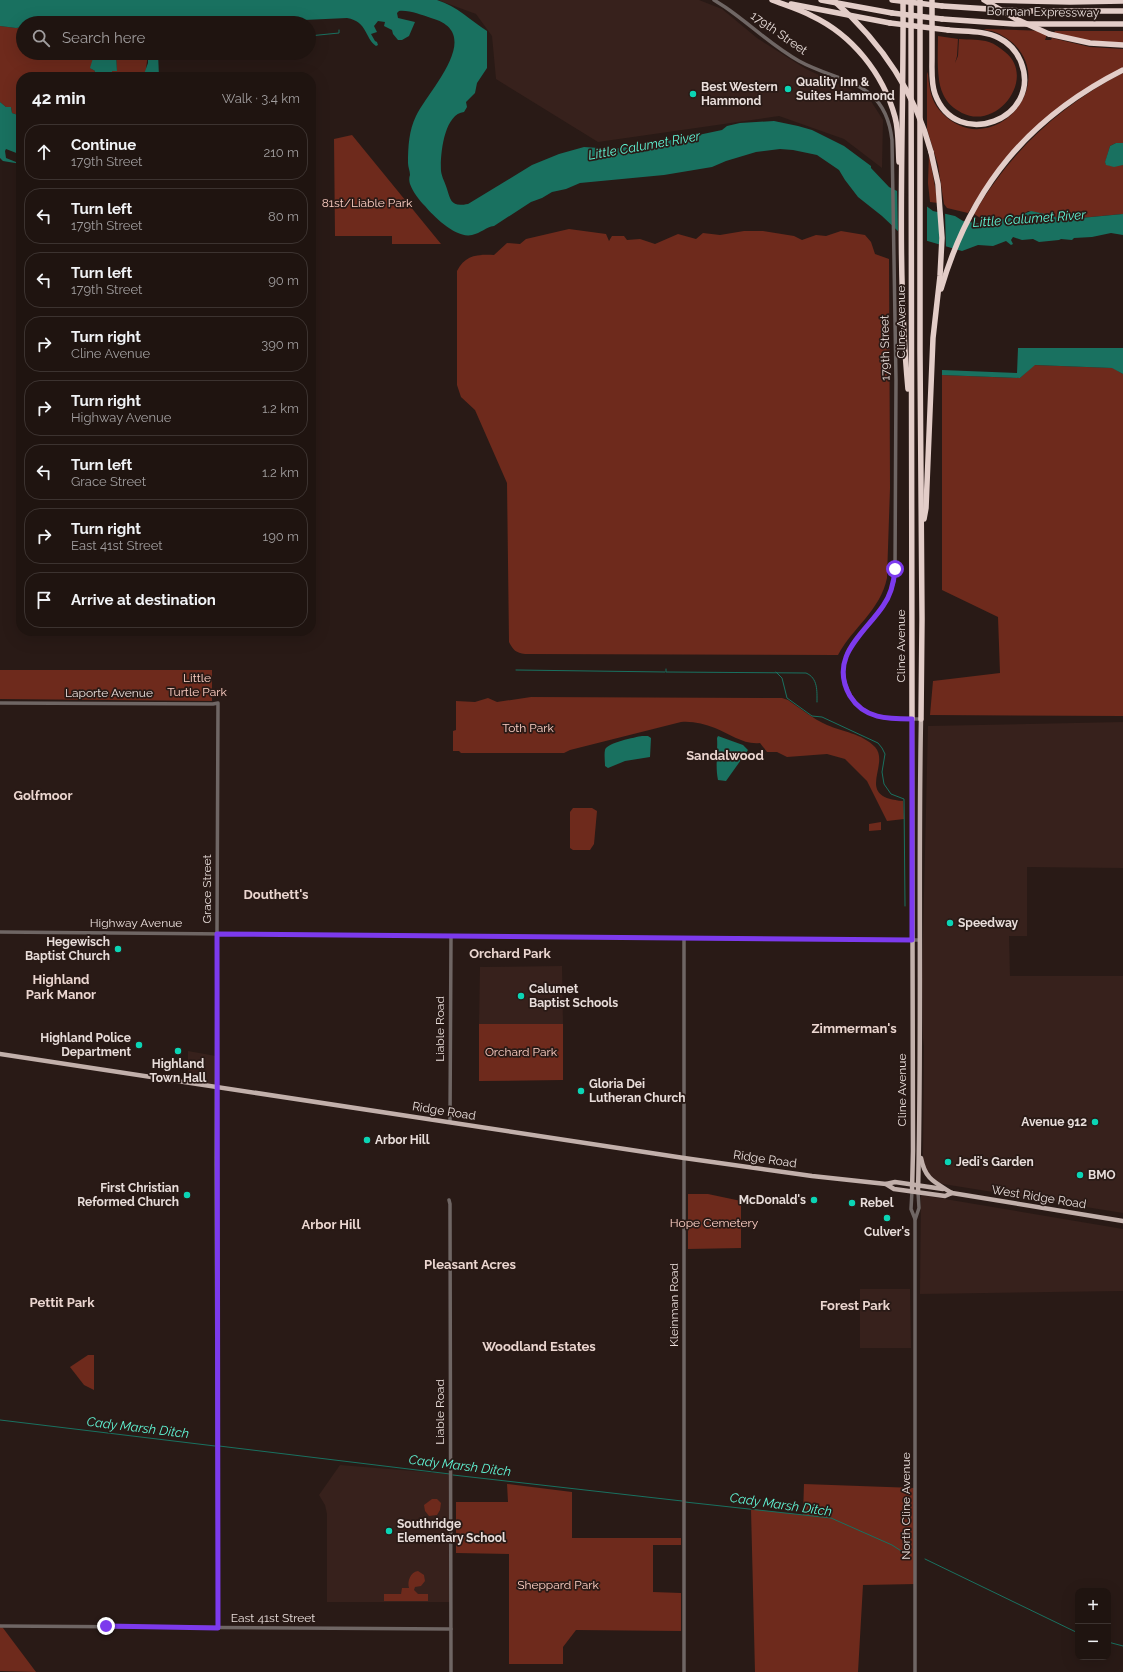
<!DOCTYPE html>
<meta charset="utf-8">
<style>
body{margin:0;font-family:Raleway,sans-serif;background:#271d19;color:#f1f3f6}
.controls{position:absolute;right:12px;bottom:12px;display:grid;overflow:hidden;border-radius:8px;box-shadow:0 4px 16px #0002}
.controls button{width:36px;height:36px;display:grid;place-items:center;padding:0;border:0;border-bottom:1px solid #3c3330;background:#1f1410;color:#f1f3f6;font:20px sans-serif}
.stop{position:absolute;width:12px;height:12px;margin:-9px;border:3px solid #7c3aed;border-radius:50%;background:#fff}
.stop.end{background:#7c3aed;border-color:#fff;box-shadow:0 1px 4px #0008}
.list{margin:0;padding:0;list-style:none}
h2{display:flex;justify-content:space-between;align-items:center;height:52px;margin:0;padding:0 16px;font-size:17px}
h2 small{font-size:13px;font-weight:400;color:#a19e9f}
.list li{display:grid;grid-template-columns:26px 1fr auto;gap:12px;align-items:center;box-sizing:border-box;height:56px;margin:0 8px 8px;padding:0 8px;border:1px solid #3c3330;border-radius:16px}
.list b{display:block;font-size:15px;white-space:nowrap}
.list p{margin:0;font-size:13px;white-space:nowrap;color:#a19e9f}
.list em{font-size:13px;font-style:normal;color:#a19e9f}
.icon{flex:none;width:22px;height:22px;fill:none;stroke:currentColor;stroke-width:2;stroke-linecap:round;stroke-linejoin:round}
.map{position:relative;flex:none;width:1123px;height:1672px;overflow:hidden}
.search{position:absolute;background:#1f1410;box-shadow:0 4px 16px #0002;left:16px;top:16px;width:300px;height:44px;display:flex;align-items:center;gap:10px;box-sizing:border-box;padding:0 14px;border-radius:22px;color:#a19e9f;font-size:15px}
.panel{position:absolute;background:#1f1410;box-shadow:0 4px 16px #0002;left:16px;top:72px;width:300px;height:564px;border-radius:16px}
.map>svg:first-child{display:block}
.built{fill:#37211c}
.green{fill:#6e2a1c}
.water{fill:#197160}
.pier{fill:#291a16}
.lines{fill:none;stroke-linecap:round;stroke-linejoin:round}
.stream{stroke:#197160;stroke-width:1}
.minor{stroke:#6f6664;stroke-width:3.5}
.major{stroke:#c2b0ab;stroke-width:4.5}
.highway{stroke:#e3cdc8;stroke-width:5.5}
.highway-bridge{stroke:#e3cdc8;stroke-width:5.5}
.route{stroke:#7c3aed;stroke-width:5}
.poi-dot{fill:#0bd5b5;stroke:#291a16;stroke-width:1.5}
.labels{text-anchor:middle;stroke-width:3.5;stroke-linejoin:round;paint-order:stroke}
.street-label{font-size:12px;fill:#e8ddda;stroke:#291a16}
.poi-label{font-size:12px;font-weight:bold;fill:#e8ddda;stroke:#291a16;text-anchor:start}
.park-label{font-size:12px;fill:#fdcfc4;stroke:#291a16}
.water-label{font-size:13px;font-style:italic;fill:#60f6d6;stroke:#291a16}
.neighbourhood-label{font-size:13px;font-weight:bold;fill:#ebd6d0;stroke:#291a16}
</style>
<div class="map">
<svg width="1123" height="1672" viewBox="0 0 1123 1672">
<rect width="100%" height="100%" fill="#291a16"/>
<g class="built">
<polygon points="438,0 699,0 722,9 757,38 806,69 869,98 883,120 882,168 844,139 779,116 598,142 496,79 492,36 476,14"/>
<polygon points="1123,722 1123,868 1027,867 1027,936 1009,936 1010,976 1123,976 1123,1213 943,1184 936,1181 929,1176 925,1167 923,1158 924,1046 923,1038 922,976 928,726"/>
<polygon points="562,966 563,1024 479,1024 480,967"/>
<polygon points="188,1051 216,1056 217,1086 188,1082"/>
<polygon points="921,1195 1123,1229 1123,1291 920,1294"/>
<polygon points="860,1289 910,1289 911,1348 860,1348"/>
<polygon points="340,1465 450,1474 450,1602 327,1602 327,1514 325,1505 319,1495"/>
</g>
<g class="green">
<polygon points="0,26 16,28 23,27 23,53 91,53 93,58 92,69 95,71 94,77 21,77 21,116 12,113 11,107 6,107 0,102"/>
<path d="M984,29L1048,31L1045,40H1051L1052,38L1090,47L1123,49V68C1057,100 1006,150 968,213L947,208L944,204L938,165L927,129V72C929,75 928,79 929,83C930,94 934,105 942,113C989,162 1060,88 1013,43C1007,38 999,33 992,31C989,31 986,30 984,29Z"/>
<polygon points="1055,31 1123,31 1123,43 1086,40 1054,33"/>
<path d="M938,36L958,39L957,56L955,63L958,56L959,39C969,40 980,39 989,42C995,44 1000,48 1005,52C1037,77 998,131 962,113C953,108 947,103 943,94C936,79 938,53 938,36Z"/>
<polygon points="116,53 148,53 145,77 112,77 112,71 117,71"/>
<path d="M1123,73V143H1116L1110,146L1105,163L1110,166L1123,165V214L1069,219L1063,216L1057,218L1054,216L1028,211C1019,218 1001,217 990,224L974,214C1010,152 1059,106 1123,73Z"/>
<polygon points="352,135 441,244 392,244 392,236 335,236 334,139"/>
<polygon points="929,154 938,203 930,202 928,183"/>
<path d="M569,229L606,234L609,241L612,236H624L627,240L640,239L655,244L678,234L696,239L703,233L720,235L744,231H763L794,236L802,240L816,235L826,236L841,231L865,235L871,242L875,254L889,259L890,488L887,578C880,611 853,627 838,655L525,654C516,653 513,650 509,642L507,483L475,410L461,397L457,385V271C465,255 478,254 494,255L507,243L520,244L526,239Z"/>
<polygon points="1034,365 1113,368 1123,374 1123,716 930,715 933,681 1000,673 998,617 942,590 942,375 1020,378"/>
<polygon points="0,670 212,670 212,701 0,699"/>
<path d="M531,697L782,698L788,700C800,708 813,719 827,725C841,731 863,734 875,747C891,765 853,797 903,801L904,819L887,821L867,781L845,759L827,754L787,757L777,752H767L760,743C744,745 730,734 715,728C704,724 693,721 681,722L570,750L564,753H461L459,751H453V731L456,730V701L475,702L488,698L497,702Z"/>
<polygon points="573,808 592,808 597,811 594,844 590,850 573,850 570,848 570,812"/>
<polygon points="881,822 881,830 869,831 869,824"/>
<polygon points="479,1024 563,1024 563,1080 479,1081"/>
<polygon points="688,1194 708,1194 741,1201 741,1248 688,1249"/>
<polygon points="88,1355 94,1355 94,1390 84,1385 70,1367"/>
<polygon points="507,1484 572,1492 572,1538 681,1538 681,1545 653,1545 653,1592 681,1593 681,1631 576,1630 563,1647 563,1664 509,1664 509,1554 456,1553 456,1502 508,1502"/>
<polygon points="804,1484 915,1488 916,1584 863,1585 858,1672 755,1672 751,1509 803,1515"/>
<polygon points="432,1499 437,1499 441,1503 440,1510 437,1515 429,1516 425,1511 424,1505"/>
<path d="M418,1571L424,1575L425,1581L421,1586L415,1587L414,1590L418,1594H428V1601H384V1594H401L402,1588H409C407,1582 410,1572 418,1571Z"/>
<polygon points="0,1624 36,1672 0,1671"/>
</g>
<g class="water">
<path d="M0,0H437C457,6 471,21 487,31V68L477,83L475,93L466,102L467,107L464,112C444,114 440,155 441,171C442,178 445,182 447,189C451,202 452,207 468,204L532,165L559,154L584,147L614,149L684,138L722,130L727,126L740,123L774,121L798,126L812,130L844,146L871,166V168L889,187L925,205L933,211L955,216L963,221L987,225L998,220L1021,215L1031,211L1054,216L1057,218L1065,216L1070,219L1123,214V235L1111,233L1092,237L1074,238L1072,240L1061,239L1059,240L1039,242L1033,239L1022,240L1013,237L1011,240L1013,244L1011,245L1006,241L993,246L978,245L962,251L900,233L882,216L858,197L845,180L839,170L817,155L793,150L780,149L756,152L726,161L712,167L664,175L580,183L566,189L552,192L542,198L531,202L494,226C486,227 481,233 472,235C457,239 434,217 425,206C419,200 413,192 410,184C409,180 409,178 410,175C410,171 408,167 408,163C408,147 409,130 416,116C429,89 486,33 431,18C421,15 410,10 399,11L397,13L398,18L415,22L409,36L402,40H398L393,34L392,30L384,26L385,22L378,21L374,26L377,32L371,34L375,41L377,42L378,45L376,46C364,37 368,22 347,18L304,20L279,23H23V27L16,28L0,26Z"/>
<polygon points="91,53 116,53 117,71 112,71 112,77 116,77 94,77 95,71 90,68 93,58"/>
<polygon points="148,53 158,53 159,77 145,77 144,74 148,63"/>
<polygon points="0,102 6,107 11,107 12,113 21,116 21,157 19,154 6,149 5,151 6,158 21,164 3,161 0,158"/>
<polygon points="1116,143 1123,143 1123,165 1114,167 1106,165 1105,162 1110,146"/>
<polygon points="1018,348 1123,348 1123,374 1112,368 1035,365 1020,378 942,375 942,370 1017,373"/>
<path d="M642,736H648L651,738L650,757L625,761L608,768L605,766C605,761 604,755 605,750C606,743 636,737 642,736Z"/>
<path d="M718,736L743,745L748,750L726,781L718,780C715,766 718,752 717,738Z"/>
</g>
<g class="pier">
<polygon points="897,190 927,204 927,243 910,239 898,233"/>
<polygon points="939,210 945,212 946,248 940,247"/>
</g>
<g class="lines">
<g class="stream">
<polyline points="309,36 339,33 339,30"/>
<path d="M666,669V672L806,673C818,678 817,691 817,702"/>
<polyline points="516,670 665,672"/>
<polyline points="776,672 782,678 787,698 812,716 822,717 878,743 882,748 885,754 882,772 884,784 891,794 904,799 905,906"/>
<polyline points="0,1420 215,1446"/>
<polyline points="219,1446 450,1474"/>
<polyline points="453,1475 682,1501"/>
<polyline points="685,1502 831,1518 892,1545 909,1556"/>
<polyline points="925,1559 1078,1633"/>
<polyline points="1108,1642 1123,1646"/>
</g>
<g class="minor">
<path d="M714,0L725,7C750,24 772,46 799,61C841,84 885,79 892,140L896,380L895,573C894,584 890,595 884,605C865,634 828,655 850,695C865,722 895,719 921,719"/>
<polyline points="0,703 213,704 218,703 216,1165 218,1628"/>
<polyline points="0,932 919,940"/>
<polyline points="684,938 684,1672"/>
<polyline points="450,1122 451,936"/>
<polyline points="912,1191 911,1209 915,1219"/>
<polyline points="449,1200 450,1204 451,1672"/>
<polyline points="0,1626 451,1629"/>
<polyline points="915,1672 915,1220 919,1208 918,1192"/>
</g>
<g class="major">
<polyline points="0,1054 684,1158 812,1176 886,1184 894,1189 945,1196 952,1193"/>
<path d="M921,1158C925,1179 934,1182 952,1193L1123,1221"/>
<polyline points="886,1184 895,1182 943,1189"/>
<polyline points="912,1191 913,1151 912,719"/>
<path d="M918,1192C922,1034 918,876 921,719"/>
</g>
<g class="highway">
<path d="M772,0C785,5 799,9 812,16C852,35 883,73 895,117C899,132 898,147 899,162"/>
<polyline points="821,0 892,13"/>
<path d="M903,0C904,130 896,260 908,389"/>
<polyline points="911,0 912,719"/>
<polyline points="920,0 920,351 922,619 921,719"/>
<path d="M932,0C932,19 932,39 932,58C932,70 931,83 935,94C956,152 1043,119 1021,62C1017,52 1009,43 999,38C984,30 964,32 948,30"/>
<polyline points="986,0 1070,2 1123,1"/>
<polyline points="791,4 890,23"/>
<polyline points="942,6 1020,11 1123,11"/>
<polyline points="942,19 1014,24 1123,24"/>
<polyline points="1049,34 1090,43 1123,45"/>
<path d="M941,289C971,187 1028,118 1123,70"/>
<polyline points="924,519 926,508 933,338 940,276 942,238 938,184 931,152"/>
</g>
<g class="highway-bridge">
<path d="M833,0C880,41 915,92 931,152"/>
<polyline points="892,0 942,6"/>
<polyline points="984,0 1016,19 1049,34"/>
<polyline points="892,13 942,19"/>
<polyline points="890,23 948,30"/>
</g>
</g>
<g class="lines">
<path class="route" d="M106,1626L218,1628L217,934L912,940V719C888,719 864,719 850,696C828,657 864,634 883,606C891,595 894,582 895,569"/>
</g>
<g class="poi-dot">
<circle cx="788" cy="89" r="4"/>
<circle cx="693" cy="94" r="4"/>
<circle cx="950" cy="923" r="4"/>
<circle cx="118" cy="949" r="4"/>
<circle cx="521" cy="996" r="4"/>
<circle cx="139" cy="1045" r="4"/>
<circle cx="178" cy="1051" r="4"/>
<circle cx="581" cy="1091" r="4"/>
<circle cx="1095" cy="1122" r="4"/>
<circle cx="367" cy="1140" r="4"/>
<circle cx="948" cy="1162" r="4"/>
<circle cx="1080" cy="1175" r="4"/>
<circle cx="187" cy="1195" r="4"/>
<circle cx="814" cy="1200" r="4"/>
<circle cx="852" cy="1203" r="4"/>
<circle cx="887" cy="1218" r="4"/>
<circle cx="389" cy="1531" r="4"/>
</g>
<g class="labels">
<g class="street-label">
<text transform="translate(1043 12) rotate(1)" y="4">Borman Expressway</text>
<text transform="translate(779 33) rotate(35)" y="4">179th Street</text>
<text transform="translate(901 322) rotate(-90)" y="4">Cline Avenue</text>
<text transform="translate(885 348) rotate(-91)" y="4">179th Street</text>
<text transform="translate(901 646) rotate(-90)" y="4">Cline Avenue</text>
<text x="109" y="697">Laporte Avenue</text>
<text transform="translate(207 889) rotate(-90)" y="4">Grace Street</text>
<text x="136" y="927">Highway Avenue</text>
<text transform="translate(440 1029) rotate(-90)" y="4">Liable Road</text>
<text transform="translate(902 1090) rotate(-90)" y="4">Cline Avenue</text>
<text transform="translate(444 1111) rotate(9)" y="4">Ridge Road</text>
<text transform="translate(765 1159) rotate(8)" y="4">Ridge Road</text>
<text transform="translate(1039 1197) rotate(9)" y="4">West Ridge Road</text>
<text transform="translate(674 1305) rotate(-90)" y="4">Kleinman Road</text>
<text transform="translate(440 1412) rotate(-90)" y="4">Liable Road</text>
<text transform="translate(906 1506) rotate(-90)" y="4">North Cline Avenue</text>
<text x="273" y="1622">East 41st Street</text>
</g>
<g class="poi-label">
<text x="796" y="86">Quality Inn &amp;<tspan x="796" dy="14">Suites Hammond</tspan></text>
<text x="701" y="91">Best Western<tspan x="701" dy="14">Hammond</tspan></text>
<text x="958" y="927">Speedway</text>
<text x="110" y="946" text-anchor="end">Hegewisch<tspan x="110" dy="14">Baptist Church</tspan></text>
<text x="529" y="993">Calumet<tspan x="529" dy="14">Baptist Schools</tspan></text>
<text x="131" y="1042" text-anchor="end">Highland Police<tspan x="131" dy="14">Department</tspan></text>
<text x="178" y="1068" text-anchor="middle">Highland<tspan x="178" dy="14">Town Hall</tspan></text>
<text x="589" y="1088">Gloria Dei<tspan x="589" dy="14">Lutheran Church</tspan></text>
<text x="1087" y="1126" text-anchor="end">Avenue 912</text>
<text x="375" y="1144">Arbor Hill</text>
<text x="956" y="1166">Jedi's Garden</text>
<text x="1088" y="1179">BMO</text>
<text x="179" y="1192" text-anchor="end">First Christian<tspan x="179" dy="14">Reformed Church</tspan></text>
<text x="806" y="1204" text-anchor="end">McDonald's</text>
<text x="860" y="1207">Rebel</text>
<text x="887" y="1236" text-anchor="middle">Culver's</text>
<text x="397" y="1528">Southridge<tspan x="397" dy="14">Elementary School</tspan></text>
</g>
<g class="park-label">
<text x="367" y="207">81st/Liable Park</text>
<text x="197" y="682">Little<tspan x="197" dy="14">Turtle Park</tspan></text>
<text x="528" y="732">Toth Park</text>
<text x="521" y="1056">Orchard Park</text>
<text x="714" y="1227">Hope Cemetery</text>
<text x="558" y="1589">Sheppard Park</text>
</g>
<g class="water-label">
<text transform="translate(644 145) rotate(-10)" y="5">Little Calumet River</text>
<text transform="translate(1029 218) rotate(-4)" y="5">Little Calumet River</text>
<text transform="translate(138 1427) rotate(7)" y="5">Cady Marsh Ditch</text>
<text transform="translate(460 1465) rotate(7)" y="5">Cady Marsh Ditch</text>
<text transform="translate(781 1504) rotate(8)" y="5">Cady Marsh Ditch</text>
</g>
<g class="neighbourhood-label">
<text x="725" y="760">Sandalwood</text>
<text x="43" y="800">Golfmoor</text>
<text x="276" y="899">Douthett's</text>
<text x="510" y="958">Orchard Park</text>
<text x="61" y="984">Highland<tspan x="61" dy="15">Park Manor</tspan></text>
<text x="854" y="1033">Zimmerman's</text>
<text x="331" y="1229">Arbor Hill</text>
<text x="470" y="1269">Pleasant Acres</text>
<text x="62" y="1307">Pettit Park</text>
<text x="855" y="1310">Forest Park</text>
<text x="539" y="1351">Woodland Estates</text>
</g>
</g>
</svg>
<div class="controls">
<button>+</button>
<button>−</button>
</div>
<div class="stop" style="left:895px;top:569px"></div>
<div class="stop end" style="left:106px;top:1626px"></div>
<div class="search"><svg class="icon" aria-label="search" viewBox="0 0 24 24"><circle cx="10" cy="10" r="6"/><path d="M15 15l6 6"/></svg>Search here</div>
<section class="panel">
<h2>42 min<small>Walk · 3.4 km</small></h2>
<ul class="list">
<li><svg class="icon" aria-label="ahead" viewBox="0 0 24 24"><path d="M12 20V5M6 11l6-6 6 6"/></svg><div><b>Continue</b><p>179th Street</p></div><em>210 m</em></li>
<li><svg class="icon" aria-label="left" viewBox="0 0 24 24"><path d="M17 20v-9H6M10 6l-5 5 5 5"/></svg><div><b>Turn left</b><p>179th Street</p></div><em>80 m</em></li>
<li><svg class="icon" aria-label="left" viewBox="0 0 24 24"><path d="M17 20v-9H6M10 6l-5 5 5 5"/></svg><div><b>Turn left</b><p>179th Street</p></div><em>90 m</em></li>
<li><svg class="icon" aria-label="right" viewBox="0 0 24 24"><path d="M7 20v-9h11M14 6l5 5-5 5"/></svg><div><b>Turn right</b><p>Cline Avenue</p></div><em>390 m</em></li>
<li><svg class="icon" aria-label="right" viewBox="0 0 24 24"><path d="M7 20v-9h11M14 6l5 5-5 5"/></svg><div><b>Turn right</b><p>Highway Avenue</p></div><em>1.2 km</em></li>
<li><svg class="icon" aria-label="left" viewBox="0 0 24 24"><path d="M17 20v-9H6M10 6l-5 5 5 5"/></svg><div><b>Turn left</b><p>Grace Street</p></div><em>1.2 km</em></li>
<li><svg class="icon" aria-label="right" viewBox="0 0 24 24"><path d="M7 20v-9h11M14 6l5 5-5 5"/></svg><div><b>Turn right</b><p>East 41st Street</p></div><em>190 m</em></li>
<li><svg class="icon" aria-label="arrive" viewBox="0 0 24 24"><path d="M6 21V4h12l-3 4 3 4H6"/></svg><div><b>Arrive at destination</b></div></li>
</ul>
</section>
</div>
